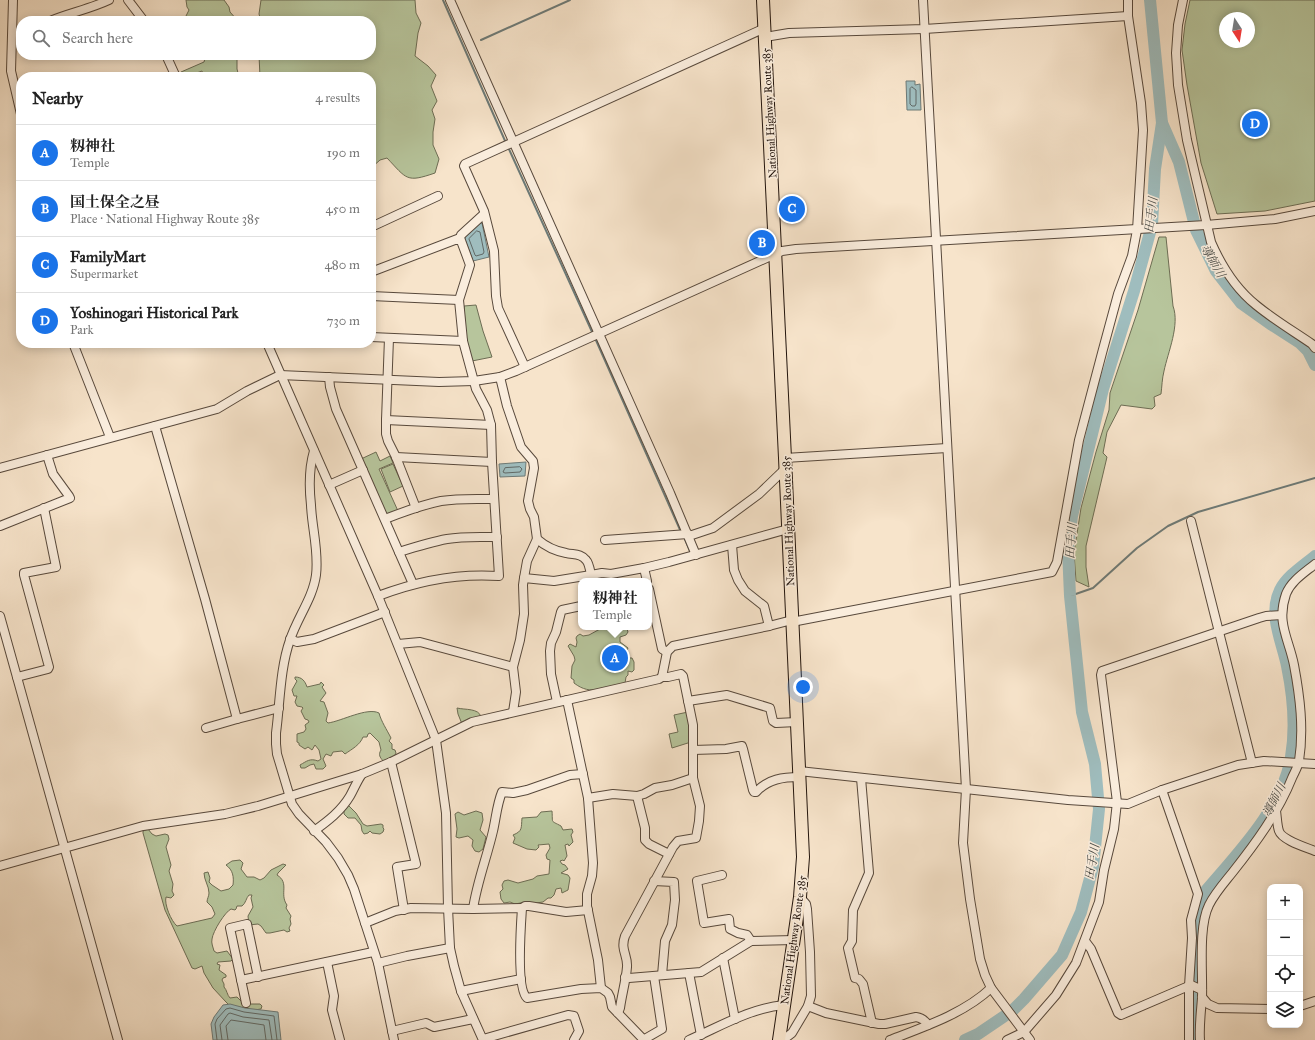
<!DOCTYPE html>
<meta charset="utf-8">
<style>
body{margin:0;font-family:"IM FELL Great Primer","Noto Serif JP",serif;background:#f2f2f2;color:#222}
.controls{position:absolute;right:12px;bottom:12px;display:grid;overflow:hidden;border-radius:8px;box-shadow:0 2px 10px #0003}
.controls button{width:36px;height:36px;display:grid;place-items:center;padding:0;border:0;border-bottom:1px solid #e0e0e0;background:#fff;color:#222;font:20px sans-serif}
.compass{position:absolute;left:1219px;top:12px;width:36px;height:36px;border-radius:50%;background:#fff;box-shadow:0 2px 10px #0003;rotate:168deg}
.you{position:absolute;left:803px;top:687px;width:14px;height:14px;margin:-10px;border:3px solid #fff;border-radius:50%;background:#1a73e8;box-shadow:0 0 0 6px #1a73e833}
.badge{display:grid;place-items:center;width:26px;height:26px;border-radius:50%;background:#1a73e8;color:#fff;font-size:13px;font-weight:700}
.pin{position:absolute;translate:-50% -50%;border:2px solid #fff;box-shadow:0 1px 4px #0006}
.popup{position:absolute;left:578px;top:578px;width:74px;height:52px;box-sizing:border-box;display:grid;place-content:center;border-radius:8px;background:#fff;filter:drop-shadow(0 1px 3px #0005);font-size:13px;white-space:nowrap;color:#767676}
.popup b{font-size:15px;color:#222}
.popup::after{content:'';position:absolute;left:50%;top:100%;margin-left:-8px;border:8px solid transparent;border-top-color:#fff}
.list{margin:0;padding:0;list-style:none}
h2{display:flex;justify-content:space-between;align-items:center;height:52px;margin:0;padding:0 16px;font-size:17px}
h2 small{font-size:13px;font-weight:400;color:#767676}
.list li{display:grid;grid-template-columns:26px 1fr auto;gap:12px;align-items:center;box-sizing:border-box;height:56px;padding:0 16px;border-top:1px solid #e0e0e0}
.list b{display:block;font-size:15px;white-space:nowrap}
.list p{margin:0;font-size:13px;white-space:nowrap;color:#767676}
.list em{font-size:13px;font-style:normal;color:#767676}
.icon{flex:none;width:22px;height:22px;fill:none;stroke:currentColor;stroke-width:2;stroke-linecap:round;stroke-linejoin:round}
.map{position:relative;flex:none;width:1315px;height:1040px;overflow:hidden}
.search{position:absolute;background:#fff;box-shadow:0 2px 10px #0003;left:16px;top:16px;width:360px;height:44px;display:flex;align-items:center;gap:10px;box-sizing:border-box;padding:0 14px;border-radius:16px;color:#767676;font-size:15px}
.panel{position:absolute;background:#fff;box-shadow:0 2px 10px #0003;left:16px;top:72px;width:360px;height:276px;border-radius:16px}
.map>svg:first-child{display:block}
.green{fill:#b7c59c;stroke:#6d6d54;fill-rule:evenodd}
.water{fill:#9fbdbe;stroke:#6d7a77}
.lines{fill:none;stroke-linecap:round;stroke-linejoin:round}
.shore{stroke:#616966;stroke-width:1}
.stream{stroke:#6d7a77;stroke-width:2}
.river{stroke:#9fbdbe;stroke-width:12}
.minor-casing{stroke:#58493c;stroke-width:10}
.highway-casing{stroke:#23150d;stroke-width:14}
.minor{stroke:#faeddd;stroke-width:8}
.highway{stroke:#f7e4cb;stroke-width:12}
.labels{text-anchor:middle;stroke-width:3;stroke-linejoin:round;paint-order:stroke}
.street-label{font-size:11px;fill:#23150d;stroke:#faeddd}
.water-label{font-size:12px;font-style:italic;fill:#4e504b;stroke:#faeddd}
</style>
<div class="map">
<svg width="1315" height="1040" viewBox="0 0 1315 1040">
<rect width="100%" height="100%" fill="#f7e4cb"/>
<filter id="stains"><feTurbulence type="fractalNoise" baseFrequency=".005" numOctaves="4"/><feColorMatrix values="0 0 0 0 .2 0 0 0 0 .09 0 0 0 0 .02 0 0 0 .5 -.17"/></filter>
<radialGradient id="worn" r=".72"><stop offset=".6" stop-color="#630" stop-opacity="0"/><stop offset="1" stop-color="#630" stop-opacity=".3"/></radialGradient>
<g class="green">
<polygon points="186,0 224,0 229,7 230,12 238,21 185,21 185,18 189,10 187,7"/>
<path d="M261,0H415L416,13L421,23L418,33L415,56L428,66L436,75L431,86L437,101L432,110L435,119L433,132V145L439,159L435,173C406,183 407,179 387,158L380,160L371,168V77H260L259,55H371V21H261L259,14Z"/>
<path d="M1190,0H1315V201L1265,211L1217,214L1201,163L1187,85L1182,50L1185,24ZM1225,18H1249V42H1225Z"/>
<polygon points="206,55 237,55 237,69 239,77 204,77 202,71 194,74 192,77 181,77 181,72 204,62"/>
<path d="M1159,237H1166L1173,306C1180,325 1168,352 1164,371C1162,379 1162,386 1161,394L1154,397L1155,406L1152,409L1121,405L1107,432L1103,453L1107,457L1086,546V567L1089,587L1076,581L1074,553L1081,508L1096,452L1109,410L1110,393L1138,310Z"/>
<polygon points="476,305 483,331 492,357 472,361 466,340 464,306"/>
<polygon points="376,452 380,461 390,456 393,463 379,469 398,511 390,515 386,513 361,459"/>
<polygon points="393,464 403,486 390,492 381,469"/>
<path d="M613,627H629L627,629L628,632L626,635L620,637V642L628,648L625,654L630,658H632L634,662V670L632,672L628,671V675L626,677L625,683L623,684C604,686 592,697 574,683V680L571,678L572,666L575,660L574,656L568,646L570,644L576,647L577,642L576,638L577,636L580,634L583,636L589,635L600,629H608Z"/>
<path d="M295,677C302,677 305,681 307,687L320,684L321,682L324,685L322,687L326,693L320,701L324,702L328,713L326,721L328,723C342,721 367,707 379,713C381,721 387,730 391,738L389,741L392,744V749L395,750L396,753L394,757L383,761C380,757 378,755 381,750L379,742L370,733L368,734L367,737H363C360,745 352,749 345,754L342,751L333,752L331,756L326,754L323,759L326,766L323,769H316L314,764L310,765L305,768H301L300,765C307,761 310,758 318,761L321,759L319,750L315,745L312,750L308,747L305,749L299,745V743L297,742V734L304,732L306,729L305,725L309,722L308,720L305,719L301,711L303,708L302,707L297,706L295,702L297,696H294L292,690L297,681L295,679Z"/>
<path d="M457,708C465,710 479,708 481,717L462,724L458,714Z"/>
<polygon points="688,712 691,742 672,748 669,734 678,732 674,715"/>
<polygon points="348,805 356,813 363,824 367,826 381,824 383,825 383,828 384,829 383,832 380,834 372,833 370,831 368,833 364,834 362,831 361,825 355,818 348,818 344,814 344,810"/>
<polygon points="476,811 482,813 483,820 480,830 486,837 483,849 479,852 475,851 472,846 473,840 468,836 459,838 456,837 457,829 455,814 458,812 464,815"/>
<path d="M552,811C553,824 550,820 561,826L563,830L572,829L573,832L571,835L573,842L569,846L568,844L565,845L567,856L564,861L563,860L560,861L562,864L565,865L568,869L561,873L568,875L570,878L568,890L562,893L561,888L556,889L554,895L551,898H548L543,902L536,903L526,902L515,904L510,902L504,903L501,899L500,892L503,889L502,885L504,881L508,880L518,883L533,879L537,876L549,874L550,860L547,859L546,855L550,848L549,844L538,845L539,847L536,850L527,849L513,843L515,838L513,835C523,831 521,828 522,818L537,817L541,812Z"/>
<path d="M148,829L152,834L156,836L165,834L168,835L169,839L166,847L171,865L169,871L173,884L172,891L174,895L171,898L166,897C164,904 171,921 177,926L212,918L215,914L212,907L207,902C207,899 209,896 209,893C209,886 204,880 204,873L208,872L210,878L209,882L212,885L221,891L229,889L233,885C234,877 233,870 226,865L232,861L240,860L243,863L241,869L247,877H254L260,880L264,878L271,870L283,864L286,865L278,873L277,875C290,883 279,894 287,905L286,908L291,916L290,919L291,924L289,928L290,931L287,932L284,930L270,933H266L261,926L258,924L249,925L248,916L253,907L251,898L252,895H249C246,898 246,903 242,906H237L236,909L235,910L231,909C225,912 213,931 212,939C211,943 213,947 214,951L217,953L227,951L233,959L231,961L218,962L217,964L220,965L219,970L226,975V977L223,978L222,980L224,984V987C227,990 227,995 230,998L237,997L242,1002L249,1004H260L262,1006L261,1009L248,1011L247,1007L244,1006L242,1008H229L228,1004L226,1002L213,988L204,973L202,966L195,969L192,968L165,910L143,833V831Z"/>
</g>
<g class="water">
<polygon points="906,81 915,81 915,85 920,84 921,110 907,110"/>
<polygon points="480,223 482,223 489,257 473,261 465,239 465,236"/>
<polygon points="526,462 525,476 500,477 499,464"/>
<polygon points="230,1004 245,1008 278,1012 281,1040 213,1040 211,1024 214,1017 223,1005"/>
</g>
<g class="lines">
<g class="shore">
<polygon points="912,87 916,90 916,104 915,106 912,106 910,104 910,89"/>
<polygon points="477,231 480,232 484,252 483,254 476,256 475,255 469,239"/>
<polygon points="520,467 522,469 520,472 505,473 503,472 505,468"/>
<polyline points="217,1040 215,1024 217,1019 226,1009 230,1008 244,1012 274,1016 277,1040"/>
<polyline points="222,1040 220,1025 228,1014 230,1013 243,1017 269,1020 272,1040"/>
<polyline points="228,1040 226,1026 231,1020 264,1025 266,1040"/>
</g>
<g class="stream">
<polyline points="443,0 506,143"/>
<polyline points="481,40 570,0"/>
<polyline points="508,147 593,334"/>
<polyline points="595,338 681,532"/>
<polyline points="684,537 690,551"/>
<polyline points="1070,596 1093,588 1137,548 1168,526 1198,512 1315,478"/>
</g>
<g class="river">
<polyline points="1162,123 1179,162 1196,230 1216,271 1241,303 1272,325 1300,343 1308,351 1315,365"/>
<polyline points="965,1040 978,1034 1012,1011 1024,999 1062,955 1081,912 1093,867 1099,809 1095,764 1082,712 1070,596 1068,549 1072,516 1103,389 1134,291 1152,225 1155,169 1162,123 1150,0"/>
<path d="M1194,1040L1196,920L1199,901L1204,893C1236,855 1283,808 1291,757C1296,728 1293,695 1287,666C1282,641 1268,615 1280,590C1287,576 1303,566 1315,556"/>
</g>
<g class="minor-casing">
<g id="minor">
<polyline points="13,0 11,71 21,114"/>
<polyline points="128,0 144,21"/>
<polyline points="450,0 670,493 696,555"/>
<polyline points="923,0 966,789 963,843 970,899 980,959 985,975 991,988 1030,1040"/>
<path d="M1183,0L1178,25L1176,53L1178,85L1187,140L1211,242C1221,265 1236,289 1256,305C1273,319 1293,331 1312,344L1315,348"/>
<path d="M50,21C69,13 90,9 109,0"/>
<polyline points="765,37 789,33 924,29 1128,16"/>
<polyline points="166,55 176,77"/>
<polyline points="371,227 438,196"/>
<polyline points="460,238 461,235 484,214"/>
<path d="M371,272L460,238L470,265L459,300L463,341L476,389L487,410L491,425L492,462L499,576C457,573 417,581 378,596"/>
<polyline points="371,296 459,300"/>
<polyline points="371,337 463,341"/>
<polyline points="389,338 386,420 386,434 388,441 396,457 416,508"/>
<polyline points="73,343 110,437"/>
<polyline points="267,343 378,596 436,740 446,813 448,908 450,948 454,966 461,991 483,1040"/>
<polyline points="525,367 498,308 496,296 494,251 484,211 464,166 465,164 765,28"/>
<polyline points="329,377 330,387 336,409 413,584"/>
<path d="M500,377L507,406L521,447L533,461L534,468L528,501L530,509L534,517L537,539C545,546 555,551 566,553C573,555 581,553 586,560C589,563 590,570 591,575"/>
<polyline points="386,420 491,425"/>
<polyline points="155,426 205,599 237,719 279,708"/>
<path d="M314,451C309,468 309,487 311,505C312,529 319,551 316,575C313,598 297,618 290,640C280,668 280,703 276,733V744L277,754L292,804L299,814L326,842L338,858L348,875L354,889L378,963L394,1040"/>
<polyline points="396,457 492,462"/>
<polyline points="785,458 947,448"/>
<polyline points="0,468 217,409 247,391 280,375 439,382 474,381 500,377 516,371 782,251 796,249 1206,225 1275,219 1315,211"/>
<polyline points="329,485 363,470"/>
<path d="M385,519C403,512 422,505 441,501C459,498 477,499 494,499"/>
<polyline points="1191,521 1252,763"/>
<polyline points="0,526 70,498 69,496 53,474 47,455"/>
<polyline points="689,536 713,528 759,494 785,469"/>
<polyline points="605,540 688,534"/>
<polyline points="732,545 734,570 738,580 745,591 764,606 769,626"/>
<path d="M399,552C415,547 431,542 447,539C463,536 480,537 497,537"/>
<polyline points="644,568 647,581"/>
<polyline points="524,578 527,561 537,539"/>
<polyline points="649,589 662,649 667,652"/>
<polyline points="0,616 118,1040"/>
<polyline points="290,639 297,642 314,639 385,612"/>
<polyline points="398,644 420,642 513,667"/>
<polyline points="17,677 48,669 49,667 24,575 24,573 56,567 44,508"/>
<polyline points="662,677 667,652 673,646 769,626 792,620 797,621 1052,572 1057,562 1079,440 1102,353 1118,294 1132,256 1137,230 1143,130 1141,103 1128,16 1128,0"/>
<polyline points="567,700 588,798 593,863 592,876 587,894 587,906 598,960 601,988"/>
<polyline points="688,701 727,695 770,708 773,721 776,723 797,722"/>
<polyline points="557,702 551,674 550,651 551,643 556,632 561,612 562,610 581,606"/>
<polyline points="513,712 516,692 513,667 520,640 524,614 523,585 524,578 554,581 591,575 602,573 611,574 644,568 669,562 788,529"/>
<polyline points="206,728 237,719"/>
<path d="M693,750L726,749L742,746L743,749L753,790L754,792H756C768,779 783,777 800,777"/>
<polyline points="391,762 416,864 397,867 404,910"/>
<polyline points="799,771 1068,800 1128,804 1162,790 1238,765 1264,761 1315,764"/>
<polyline points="861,778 869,873 853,910 852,941 848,948 855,978 859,979 863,984 872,1023"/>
<polyline points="1162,790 1198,894 1191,920 1192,938 1189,986 1189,1040"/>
<polyline points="637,796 645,828 645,840 649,844 669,854"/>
<polyline points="588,798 613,794 637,796 644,794 655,788 672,785 693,778"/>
<path d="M1276,811C1277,817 1277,825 1279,831C1282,840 1305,847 1315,851"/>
<path d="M314,831C328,821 341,811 350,796C354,789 357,781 362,774"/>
<path d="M0,866L143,826L225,814L258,806L362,774L391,762L472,722L659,679L662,677H668L681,674L683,676L693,725V778L700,806L699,821L696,838L678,841L673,847L625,936C620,950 628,955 627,967C626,980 622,994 620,1008L618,1013"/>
<polyline points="722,875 697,881 704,923 729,919 730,929 738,933 747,935 751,941"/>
<polyline points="654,881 674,882 675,900 672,925 665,941 662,975"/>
<polyline points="522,908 525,906 529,906 566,912 588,910"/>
<path d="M473,909C477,882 487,857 493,831C496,818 497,804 502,792L513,793L527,790L570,775L583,774"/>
<path d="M365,923L395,911L411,908L473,909L522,908C521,923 516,989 527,998L581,989L601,988L608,993L610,997L612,1007L644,1040"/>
<polyline points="1085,941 1091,949 1118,1013 1121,1015 1191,985 1202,990"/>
<polyline points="723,958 735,1019"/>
<polyline points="327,962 334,996 332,1010 340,1040"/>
<polyline points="378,963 407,956 450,948"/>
<polyline points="689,973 701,1035"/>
<polyline points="625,977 629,978 701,972 751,941 794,940"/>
<polyline points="241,980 373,952"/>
<polyline points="461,991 521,979"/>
<polyline points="1202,997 1208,1004 1217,1008 1270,1009"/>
<polyline points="246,1003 230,928 247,924 258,977"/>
<path d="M808,1006L826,1013L879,1024H885L916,1017C922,1018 925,1020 928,1025"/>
<polyline points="1300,1006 1315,1001"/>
<polyline points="392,1031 426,1023 434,1027 473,1019"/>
<polyline points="483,1039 568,1015 574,1016 579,1031 574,1040"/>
<polyline points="643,1040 662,1029 654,976"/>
<path d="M689,1040C719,1027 750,1008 784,1005"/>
<polyline points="783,1040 792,1033 808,1006 811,996 810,952 807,909 806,904 800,897"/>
<path d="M890,1040C924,1027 965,1013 991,988"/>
<polyline points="1007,1040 1024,1032 1056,995 1076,963 1099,902 1104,870 1114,829 1117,802 1101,675 1102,671 1259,618 1266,616 1282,615"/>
<path d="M1200,1040C1199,1026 1201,1012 1202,998C1203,972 1198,927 1209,905C1215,893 1224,883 1232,873C1255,844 1278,813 1292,778C1294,773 1298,767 1299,761C1304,729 1300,697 1294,665C1289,639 1276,623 1286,594C1291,581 1304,573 1315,564"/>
</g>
</g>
<g class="highway-casing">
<polyline id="highway" points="763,0 785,458 803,857 800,897 779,1040"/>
</g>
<use href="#minor" class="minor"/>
<use href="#highway" class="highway"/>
</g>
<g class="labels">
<g class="street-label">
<text transform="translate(769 113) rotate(-93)" y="4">National Highway Route 385</text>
<text transform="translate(788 521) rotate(-92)" y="4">National Highway Route 385</text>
<text transform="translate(793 940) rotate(-82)" y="4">National Highway Route 385</text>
</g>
<g class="water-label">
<text transform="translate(1151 215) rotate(-83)" y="4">田手川</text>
<text transform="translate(1213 261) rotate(60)" y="4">導師川</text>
<text transform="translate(1071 541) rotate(-86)" y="4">田手川</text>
<text transform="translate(1274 800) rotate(-63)" y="4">導師川</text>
<text transform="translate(1092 862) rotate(-80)" y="4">田手川</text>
</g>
</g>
<rect width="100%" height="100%" filter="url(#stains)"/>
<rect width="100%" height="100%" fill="url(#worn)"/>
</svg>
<div class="controls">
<button>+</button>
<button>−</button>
<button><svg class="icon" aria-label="locate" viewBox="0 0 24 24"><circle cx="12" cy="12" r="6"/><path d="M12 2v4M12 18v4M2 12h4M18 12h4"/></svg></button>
<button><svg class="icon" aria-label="layers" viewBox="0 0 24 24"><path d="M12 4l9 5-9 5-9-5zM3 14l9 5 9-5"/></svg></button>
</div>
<svg class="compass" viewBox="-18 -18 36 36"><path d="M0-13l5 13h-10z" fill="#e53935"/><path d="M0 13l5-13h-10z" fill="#767676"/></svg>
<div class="you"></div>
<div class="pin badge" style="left:615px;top:658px">A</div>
<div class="popup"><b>籾神社</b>Temple</div>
<div class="pin badge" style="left:762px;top:243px">B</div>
<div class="pin badge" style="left:792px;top:209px">C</div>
<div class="pin badge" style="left:1255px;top:124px">D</div>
<div class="search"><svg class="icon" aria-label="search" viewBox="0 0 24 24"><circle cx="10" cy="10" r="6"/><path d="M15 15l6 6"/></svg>Search here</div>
<section class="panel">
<h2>Nearby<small>4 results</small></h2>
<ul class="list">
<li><span class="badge">A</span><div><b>籾神社</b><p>Temple</p></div><em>190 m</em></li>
<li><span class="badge">B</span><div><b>国土保全之昼</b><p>Place · National Highway Route 385</p></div><em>450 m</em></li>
<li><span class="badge">C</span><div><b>FamilyMart</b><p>Supermarket</p></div><em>480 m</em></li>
<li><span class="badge">D</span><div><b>Yoshinogari Historical Park</b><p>Park</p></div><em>730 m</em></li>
</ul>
</section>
</div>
